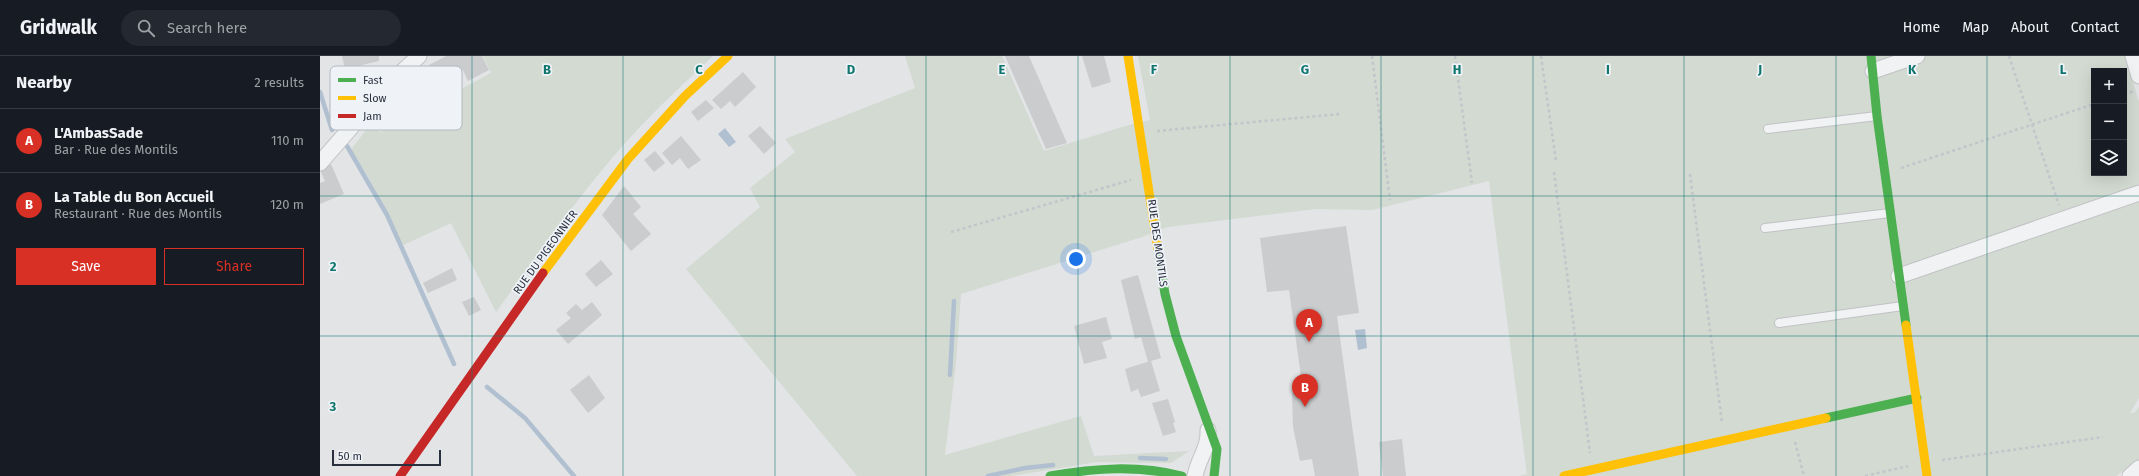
<!DOCTYPE html>
<meta charset="utf-8">
<style>
body{margin:0;font-family:"Fira Sans",sans-serif;background:#242831;color:#f1f3f6}
.controls{position:absolute;right:12px;top:12px;display:grid;overflow:hidden;border-radius:0px;box-shadow:0 4px 16px #0002}
.controls button{width:36px;height:36px;display:grid;place-items:center;padding:0;border:0;border-bottom:1px solid #363941;background:#171b24;color:#f1f3f6;font:20px sans-serif}
.scale{position:absolute;left:12px;bottom:10px;width:109px;box-sizing:border-box;padding-left:4px;border:2px solid #29303f;border-top:0;font-size:11px;line-height:14px;white-space:nowrap;color:#29303f;-webkit-text-stroke:3px #eff2f6;paint-order:stroke}
.you{position:absolute;left:756px;top:203px;width:14px;height:14px;margin:-10px;border:3px solid #fff;border-radius:50%;background:#1a73e8;box-shadow:0 0 0 6px #1a73e833}
.badge{display:grid;place-items:center;width:26px;height:26px;border-radius:50%;background:#d93025;color:#fff;font-size:13px;font-weight:700}
.pin{position:absolute;translate:-50% -33px;filter:drop-shadow(0 1px 2px #0008)}
.pin::after{content:'';position:absolute;top:21px;width:14px;height:12px;background:inherit;clip-path:polygon(0 0,100% 0,50% 100%)}
.list{margin:0;padding:0;list-style:none}
h2{display:flex;justify-content:space-between;align-items:center;height:52px;margin:0;padding:0 16px;font-size:17px}
h2 small{font-size:13px;font-weight:400;color:#9ea1a6}
.list li{display:grid;grid-template-columns:26px 1fr auto;gap:12px;align-items:center;box-sizing:border-box;height:64px;padding:0 16px;border-top:1px solid #363941}
.list b{display:block;font-size:15px;white-space:nowrap}
.list p{margin:0;font-size:13px;white-space:nowrap;color:#9ea1a6}
.list em{font-size:13px;font-style:normal;color:#9ea1a6}
.actions{display:flex;gap:8px;padding:12px 16px}
.actions a{flex:1;padding:9px 0;border:1px solid #d93025;border-radius:0px;text-align:center;font-size:14px;color:#d93025}
.actions .main{background:#d93025;color:#fff}
.icon{flex:none;width:22px;height:22px;fill:none;stroke:currentColor;stroke-width:2;stroke-linecap:round;stroke-linejoin:round}
.map{position:relative;flex:none;width:1819px;height:420px;overflow:hidden}
header{display:flex;align-items:center;gap:24px;box-sizing:border-box;height:56px;padding:0 20px;background:#171b24;border-bottom:1px solid #363941}
header strong{font-size:19px}
nav{display:flex;gap:22px;margin-inline-start:auto;font-size:14px}
.search{width:280px;height:36px;background:#242831;display:flex;align-items:center;gap:10px;box-sizing:border-box;padding:0 14px;border-radius:22px;color:#9ea1a6;font-size:15px}
main{display:flex}
aside{flex:1;background:#171b24}
.map>svg:first-child{display:block}
.green{fill:#d2dad2;fill-rule:evenodd}
.water{fill:#b1c0d0}
.lines{fill:none;stroke-linecap:round;stroke-linejoin:round}
.stream{stroke:#b1c0d0;stroke-width:4.5}
.building{fill:#caccce}
.lane-casing{stroke:#c0c2c4;stroke-width:10}
.street-casing{stroke:#c0c2c4;stroke-width:17}
.path{stroke:#c3c5ca;stroke-width:2.5;stroke-dasharray:3 3;stroke-linecap:butt}
.lane{stroke:#f1f2f3;stroke-width:8}
.street{stroke:#f1f2f3;stroke-width:15}
.fast{stroke:#4caf50;stroke-width:9}
.slow{stroke:#ffc107;stroke-width:9}
.jam{stroke:#c62828;stroke-width:9}
.grid{fill:none;stroke:#0f766e;stroke-width:1;stroke-opacity:0.55}
.labels{text-anchor:middle;stroke-width:3.5;stroke-linejoin:round;paint-order:stroke}
.street-label{font-size:11px;fill:#29303f;stroke:#eff2f6}
.key{fill:#eff2f6;stroke:#b4b8bf;stroke-width:1}
.key-label{font-size:11px;fill:#29303f}
.grid-label{font-size:13px;text-anchor:middle;font-weight:bold;fill:#0f766e;stroke:#eff2f6;stroke-width:3.5;stroke-linejoin:round;paint-order:stroke}
</style>
<header>
<strong>Gridwalk</strong>
<div class="search"><svg class="icon" aria-label="search" viewBox="0 0 24 24"><circle cx="10" cy="10" r="6"/><path d="M15 15l6 6"/></svg>Search here</div>
<nav><a>Home</a><a>Map</a><a>About</a><a>Contact</a></nav>
</header>
<main>
<aside>
<h2>Nearby<small>2 results</small></h2>
<ul class="list">
<li><span class="badge">A</span><div><b>L'AmbasSade</b><p>Bar · Rue des Montils</p></div><em>110 m</em></li>
<li><span class="badge">B</span><div><b>La Table du Bon Accueil</b><p>Restaurant · Rue des Montils</p></div><em>120 m</em></li>
</ul>
<div class="actions"><a class="main">Save</a><a>Share</a></div>
</aside>
<div class="map">
<svg width="1819" height="420" viewBox="0 0 1819 420">
<rect width="100%" height="100%" fill="#e2e4e6"/>
<g class="green">
<path d="M163,0H393C359,32 323,65 293,101C251,150 214,204 176,256L131,167L81,190C67,157 53,123 30,95L49,70L61,76L171,17Z"/>
<path d="M585,0H682L724,95L809,69L830,64L818,0H1805L1819,46V342L1810,357H1814L1819,351V405L1796,420H1199L1207,418L1169,125L1052,154L996,153L848,171L822,181L641,238L636,307L625,399L761,360L774,400L869,395L851,407L777,406L691,420H537L366,213L440,151L430,132L475,96L465,83L595,32ZM1774,15H1804V117H1774Z"/>
</g>
<g class="water">
<polygon points="405,72 416,86 409,91 398,78"/>
<polygon points="1045,273 1047,292 1038,294 1035,274"/>
</g>
<g class="lines">
<g class="stream">
<polyline points="0,36 12,74"/>
<polyline points="27,90 67,159 134,308"/>
<polyline points="630,319 634,245"/>
<polyline points="167,331 205,362 254,420"/>
<polyline points="820,402 846,403"/>
<polyline points="668,420 705,412 733,409"/>
</g>
</g>
<g class="building">
<polygon points="22,0 59,0 59,5 25,13"/>
<polygon points="126,0 162,0 169,14 148,25 143,14 119,27 109,9"/>
<polygon points="685,0 709,0 747,87 726,93"/>
<polygon points="762,0 784,0 791,26 772,32"/>
<polygon points="423,16 436,31 415,51 410,45 401,53 392,44"/>
<polygon points="386,44 394,52 378,65 371,56"/>
<polygon points="440,70 456,87 444,98 428,80"/>
<polygon points="361,80 381,104 368,113 360,102 352,109 342,97"/>
<polygon points="335,95 345,107 334,116 324,104"/>
<polygon points="11,108 24,138 0,148 0,127 5,125 1,116"/>
<polygon points="304,130 321,151 313,158 331,178 311,195 282,159"/>
<polygon points="1026,170 1039,257 1017,260 1039,420 995,420 992,403 980,405 973,371 972,337 983,335 969,234 947,236 940,182"/>
<polygon points="281,204 293,218 276,231 265,218"/>
<polygon points="132,212 137,224 108,237 103,227"/>
<polygon points="818,219 841,302 831,305 840,335 821,341 818,333 811,336 805,313 830,305 828,306 821,281 815,283 801,224"/>
<polygon points="154,241 161,254 149,260 142,246"/>
<polygon points="272,246 282,259 248,288 236,274 251,262 246,257 256,248 262,254"/>
<polygon points="786,261 792,283 782,286 787,302 764,308 754,270"/>
<polygon points="269,319 285,342 268,357 250,334"/>
<polygon points="848,343 855,366 853,367 856,376 843,380 832,347"/>
<polygon points="1082,383 1086,420 1063,420 1059,386"/>
</g>
<g class="lines">
<g class="lane-casing">
<g id="lane">
<polyline points="1448,73 1557,60"/>
<polyline points="1445,172 1570,157"/>
<polyline points="1459,267 1583,250"/>
</g>
</g>
<g class="street-casing">
<g id="street">
<polyline points="1813,0 1819,20"/>
<polyline points="1553,15 1597,0"/>
<polyline points="0,107 69,28 99,0"/>
<polyline points="1579,220 1819,137"/>
<path d="M875,420C878,403 889,392 888,374"/>
<polyline points="1810,420 1819,412"/>
</g>
</g>
<g class="path">
<polyline points="1052,0 1070,144"/>
<polyline points="1135,0 1152,127"/>
<polyline points="1221,0 1236,105"/>
<polyline points="1689,0 1739,149"/>
<polyline points="1804,38 1815,35"/>
<polyline points="837,75 1020,58"/>
<polyline points="1581,112 1774,48"/>
<polyline points="1234,116 1270,397"/>
<polyline points="1370,118 1402,367"/>
<polyline points="631,176 811,124"/>
<polyline points="1475,386 1484,420"/>
<polyline points="1622,404 1783,381"/>
<polyline points="1545,420 1588,410"/>
</g>
<use href="#lane" class="lane"/>
<use href="#street" class="street"/>
<g class="fast">
<polyline points="1551,0 1557,60 1586,269"/>
<polyline points="838,194 845,238 856,280 897,393 894,420"/>
<polyline points="1506,362 1597,342"/>
<path d="M730,420C775,412 818,409 862,420"/>
</g>
<g class="slow">
<polyline points="808,0 838,194"/>
<polyline points="223,217 308,103 365,40 408,0"/>
<polyline points="1586,269 1607,420"/>
<polyline points="1244,420 1506,362"/>
</g>
<polyline class="jam" points="80,420 223,217"/>
</g>
<path class="grid" d="M152,0V420M303,0V420M455,0V420M606,0V420M758,0V420M910,0V420M1061,0V420M1213,0V420M1364,0V420M1516,0V420M1667,0V420M0,140H1819M0,280H1819"/>
<g class="labels">
<g class="street-label">
<text transform="translate(838 187) rotate(82)" y="4">RUE DES MONTILS</text>
<text transform="translate(225 196) rotate(-54)" y="4">RUE DU PIGEONNIER</text>
</g>
</g>
<rect x="10" y="10" width="132" height="64" rx="6" class="key"/>
<rect x="18" y="22" width="18" height="4" fill="#4caf50"/>
<rect x="18" y="40" width="18" height="4" fill="#ffc107"/>
<rect x="18" y="58" width="18" height="4" fill="#c62828"/>
<g class="key-label">
<text x="43" y="28">Fast</text>
<text x="43" y="46">Slow</text>
<text x="43" y="64">Jam</text>
</g>
<g class="grid-label">
<text x="227" y="18">B</text>
<text x="379" y="18">C</text>
<text x="531" y="18">D</text>
<text x="682" y="18">E</text>
<text x="834" y="18">F</text>
<text x="985" y="18">G</text>
<text x="1137" y="18">H</text>
<text x="1288" y="18">I</text>
<text x="1440" y="18">J</text>
<text x="1592" y="18">K</text>
<text x="1743" y="18">L</text>
<text x="13" y="215">2</text>
<text x="13" y="355">3</text>
</g>
</svg>
<div class="controls">
<button>+</button>
<button>−</button>
<button><svg class="icon" aria-label="layers" viewBox="0 0 24 24"><path d="M12 4l9 5-9 5-9-5zM3 14l9 5 9-5"/></svg></button>
</div>
<div class="scale">50 m</div>
<div class="you"></div>
<div class="pin badge" style="left:989px;top:286px">A</div>
<div class="pin badge" style="left:985px;top:351px">B</div>
</div>
</main>
